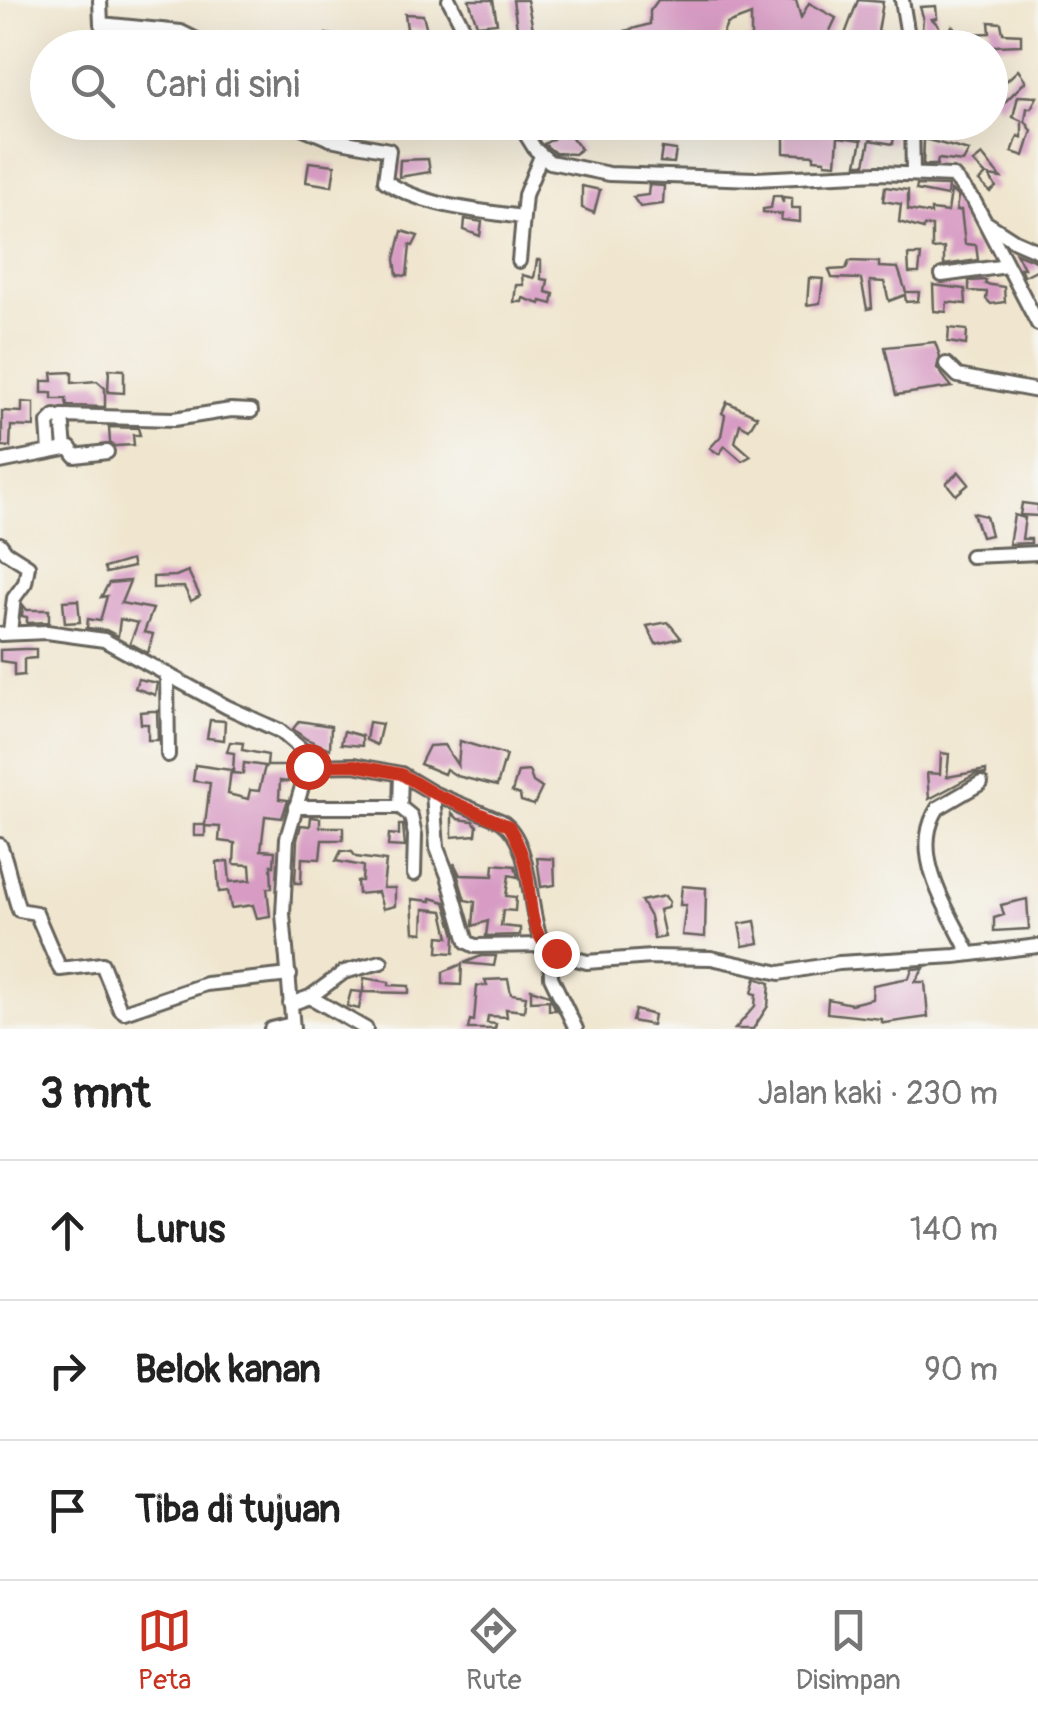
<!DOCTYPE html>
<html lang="id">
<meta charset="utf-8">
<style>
body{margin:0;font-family:Pangolin,sans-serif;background:#f6f6f6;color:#222}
.stop{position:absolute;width:30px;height:30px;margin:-22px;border:8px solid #c8321e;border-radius:50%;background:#fff}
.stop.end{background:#c8321e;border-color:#fff;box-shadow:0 2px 10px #0008}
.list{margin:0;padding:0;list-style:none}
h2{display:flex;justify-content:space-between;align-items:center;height:130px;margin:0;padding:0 40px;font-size:42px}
h2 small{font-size:32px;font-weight:400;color:#767676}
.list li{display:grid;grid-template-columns:65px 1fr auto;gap:30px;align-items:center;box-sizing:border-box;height:140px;padding:0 40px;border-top:2px solid #e0e0e0}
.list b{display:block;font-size:38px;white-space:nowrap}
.list em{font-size:32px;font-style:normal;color:#767676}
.icon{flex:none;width:55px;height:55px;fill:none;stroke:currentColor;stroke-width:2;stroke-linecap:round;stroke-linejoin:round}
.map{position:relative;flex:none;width:1038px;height:1029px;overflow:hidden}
.search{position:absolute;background:#fff;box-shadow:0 10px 40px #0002;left:30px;right:30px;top:30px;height:110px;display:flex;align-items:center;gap:25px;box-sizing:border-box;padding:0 35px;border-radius:55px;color:#767676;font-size:38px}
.sheet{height:550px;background:#fff}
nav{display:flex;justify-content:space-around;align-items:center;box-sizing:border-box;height:140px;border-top:2px solid #e0e0e0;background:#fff;font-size:28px;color:#767676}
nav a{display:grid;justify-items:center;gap:5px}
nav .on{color:#c8321e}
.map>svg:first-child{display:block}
.building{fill:#d89cc4}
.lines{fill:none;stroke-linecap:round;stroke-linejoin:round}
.minor-casing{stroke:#66635b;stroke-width:18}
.minor{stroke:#fff;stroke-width:12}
.route{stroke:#c8321e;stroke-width:12}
</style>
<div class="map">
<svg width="1038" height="1029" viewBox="0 0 1038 1029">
<rect width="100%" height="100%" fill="#f6f6f2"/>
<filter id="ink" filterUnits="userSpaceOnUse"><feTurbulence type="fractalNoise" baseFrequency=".01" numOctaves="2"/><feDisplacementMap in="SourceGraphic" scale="20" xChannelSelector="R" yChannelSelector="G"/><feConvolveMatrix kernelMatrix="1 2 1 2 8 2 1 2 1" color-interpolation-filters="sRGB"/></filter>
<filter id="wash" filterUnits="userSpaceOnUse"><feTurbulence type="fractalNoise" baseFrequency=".0048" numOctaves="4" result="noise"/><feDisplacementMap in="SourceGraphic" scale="40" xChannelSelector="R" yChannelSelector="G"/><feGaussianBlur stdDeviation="2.25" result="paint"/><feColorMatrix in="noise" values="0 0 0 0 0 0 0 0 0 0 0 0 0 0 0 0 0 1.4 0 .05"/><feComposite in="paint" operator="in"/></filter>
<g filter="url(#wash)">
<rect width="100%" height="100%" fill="#f0e6cf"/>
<g id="blocks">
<g class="building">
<polygon points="469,0 493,0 497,23 477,25"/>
<polygon points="513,0 527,0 537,48 520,48"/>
<polygon points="658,0 796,0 801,18 809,3 836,18 822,48 728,48 728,44 751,39 751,15 727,24 717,48 620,48 625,31 650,24 650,11"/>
<polygon points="858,0 883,2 878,32 884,33 883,48 855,48 842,42"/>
<polygon points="936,6 937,18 932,19 939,26 939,42 921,42 923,17 920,7"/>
<polygon points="405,14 423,15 427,30 407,29"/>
<polygon points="989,22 1001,23 1003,33 1021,34 1021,45 940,48 952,26 966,34 990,33"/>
<polygon points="326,34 351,38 350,48 324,48"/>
<polygon points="372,39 404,42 404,48 371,48"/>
<polygon points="1018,70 1026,81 1000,107 990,96"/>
<polygon points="1018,96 1037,97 1031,108 1027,108 1025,121 1032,131 1024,156 1012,152 1018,136 1022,138 1022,121 1013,117"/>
<polygon points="404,122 438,122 437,132 404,127"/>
<polygon points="559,122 566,122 573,132 570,135 581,149 574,154 555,153 544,144 553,139 547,132"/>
<polygon points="790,122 844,128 845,122 886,122 884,133 894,135 893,144 870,140 865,164 857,164 862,140 838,137 836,164 825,163 825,160 814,159 814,155 784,153 784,134 768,136 767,128 790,125"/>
<polygon points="935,122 958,122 946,137 932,128"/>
<polygon points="924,139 969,151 963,162 938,159 937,165 923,165"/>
<polygon points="662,148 676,150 674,163 660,162"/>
<polygon points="982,155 1001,178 989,176 996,187 990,192 979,181 986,175 973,162"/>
<polygon points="428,159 430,172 399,177 400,160"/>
<polygon points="309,162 335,165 332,186 306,182"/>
<polygon points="649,185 664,186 663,204 640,207 633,197 648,195"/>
<polygon points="917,185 948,186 947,196 916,190"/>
<polygon points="582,186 600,190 594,213 582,208"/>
<polygon points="885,187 908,190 908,210 931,214 931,210 948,212 951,191 953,192 958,197 956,211 961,210 965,244 976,245 978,260 944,265 944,248 932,249 932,226 924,226 923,229 899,222 901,204 883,201"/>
<polygon points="773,196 781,196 783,203 783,197 792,198 792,208 800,208 800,222 781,220 782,214 763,212 763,209 771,208"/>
<polygon points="465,219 482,222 480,236 464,230"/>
<polygon points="402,231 418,236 413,246 410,245 407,276 397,275 395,259"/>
<polygon points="1016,253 1036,261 1038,269 1024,276 1020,268 1024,268"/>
<polygon points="908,255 921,255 919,273 909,273"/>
<polygon points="537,260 541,260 541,279 548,280 546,292 554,294 552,304 541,301 540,304 523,298 522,302 514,302 516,285 523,285 522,275 534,278"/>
<polygon points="849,261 879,262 879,267 898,268 906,292 919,292 918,301 906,302 905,295 889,301 884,282 870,281 872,308 867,309 861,279 832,278 829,270 846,269"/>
<polygon points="809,278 823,279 820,303 807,305"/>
<polygon points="986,280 985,284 1004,287 1005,302 991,304 986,299 987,292 969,291 969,281"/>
<polygon points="933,285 965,289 966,304 947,302 946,312 934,311"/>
<polygon points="949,328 967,330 966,345 948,342"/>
<polygon points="935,342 940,356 937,368 952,387 896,395 885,347"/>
<polygon points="109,369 124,370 124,393 108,392"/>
<polygon points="72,372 72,383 97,381 105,388 105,407 67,406 66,399 52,399 52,393 42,393 42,381 53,381 52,373"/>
<polygon points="22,402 34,403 34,427 11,426 10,447 2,446 2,411 22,412"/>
<polygon points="727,402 757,416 749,429 740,424 735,442 751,456 742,461 725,446 719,454 710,448 721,436 725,415 722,413"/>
<polygon points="109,427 138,428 140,435 133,435 134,445 115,446 110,443"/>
<polygon points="959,472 969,484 956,495 946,483"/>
<polygon points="1022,503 1038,505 1038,516 1020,515"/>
<polygon points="973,513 986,516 991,535 981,537"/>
<polygon points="1014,515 1025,518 1022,539 1031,539 1031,543 1009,544"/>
<polygon points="131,560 133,567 106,573 104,568"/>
<polygon points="188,571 200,596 191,601 184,587 153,588 153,577 176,576"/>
<polygon points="130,581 121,603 153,609 144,632 153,634 148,653 130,643 138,623 120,619 118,636 106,630 87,628 88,619 100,621 107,596 101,597 109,583"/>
<polygon points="78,600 80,622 65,623 63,601"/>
<polygon points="23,605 27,610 49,610 49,622 27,623 27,617 22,616"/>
<polygon points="668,622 681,638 656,644 647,626"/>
<polygon points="24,649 36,649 36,658 24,659 24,675 14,676 14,663 0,661 0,650"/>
<polygon points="138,679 157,683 155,695 135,688"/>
<polygon points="152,711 157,711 158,740 148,740 148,724 141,724 140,712"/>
<polygon points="210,720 225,721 224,740 207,738"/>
<polygon points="299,721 331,726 330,749 306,739 293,729"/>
<polygon points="369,722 382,724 377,745 366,740"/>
<polygon points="344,731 362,736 362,746 341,744"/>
<polygon points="460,741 506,755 497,786 457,776 446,769 444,774 420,764 429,746 444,745 458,766"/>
<polygon points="230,742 243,743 242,750 268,755 267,766 288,766 288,782 280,781 279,799 288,800 282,818 265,816 261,850 275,851 274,866 271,865 272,888 267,888 270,916 257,918 253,905 231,908 228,891 219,892 217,862 228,861 230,882 251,880 250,865 234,864 235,843 219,841 220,827 205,826 205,836 194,836 194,825 205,825 210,783 193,781 195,765 231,770 228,794 248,799 250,790 259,791 265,766 244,763 243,774 233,773 234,753 227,752"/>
<polygon points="941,753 949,754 947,777 986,770 986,774 976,774 929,799 927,773 940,774"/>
<polygon points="529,771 533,782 542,788 534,805 521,801 520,795 512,792 518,772"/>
<polygon points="452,813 458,819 473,821 477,826 476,835 452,837"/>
<polygon points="311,817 320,818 320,827 343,827 343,840 322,840 320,859 302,858 301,883 295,883 297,840 301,825 310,826"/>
<polygon points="399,825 403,825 405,847 388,846 389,834 399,835"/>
<polygon points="341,851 352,852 356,857 386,861 383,888 395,888 395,906 383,909 378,892 358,894 357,881 362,881 363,866 336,861"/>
<polygon points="537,858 554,859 555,885 541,887"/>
<polygon points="454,863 460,875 493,876 494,864 515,866 518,877 509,875 506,896 516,897 515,911 503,910 501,926 520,928 520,935 486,936 488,921 473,926 475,902 465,900"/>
<polygon points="682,886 706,888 705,937 682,935 686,905 680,905"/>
<polygon points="665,896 669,902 667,908 659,910 665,937 654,939 650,917 641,901"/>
<polygon points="431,898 445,902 455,935 454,953 438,952 439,936 449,937 443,911 424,909 423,933 414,932 412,899 431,901"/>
<polygon points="1027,899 1029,929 994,931 994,918 1004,915 1001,905"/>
<polygon points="755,921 759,943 743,946 739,924"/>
<polygon points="496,956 494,966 464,963 481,956"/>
<polygon points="462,964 461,985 443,984 443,972"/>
<polygon points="924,968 915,982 925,982 928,1017 885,1023 882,1022 882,1019 827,1013 828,999 851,1004 872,999 873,985 909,978 912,969"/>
<polygon points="364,978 389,982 389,985 409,986 409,993 363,992"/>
<polygon points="756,978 770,983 768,1006 753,1029 735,1029 755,1006 756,994 752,993"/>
<polygon points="508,979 511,994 526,996 524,1011 506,1009 507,1017 488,1016 487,1023 496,1024 495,1029 468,1029 470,1020 474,1021 477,986 487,985 485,980"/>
<polygon points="531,989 549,995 556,1010 549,1010 549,1000 531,1001"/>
<polygon points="351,991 362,992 359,1009 347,1006"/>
<polygon points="635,1010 654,1015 652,1025 632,1021"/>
</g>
</g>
</g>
<g filter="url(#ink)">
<use href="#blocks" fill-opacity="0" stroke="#66635b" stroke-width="2.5"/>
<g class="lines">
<g class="minor-casing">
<g id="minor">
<polyline points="100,0 101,24 181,32 213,48"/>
<polyline points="449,0 474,48"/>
<polyline points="902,0 910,48"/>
<path d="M289,122L330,139L389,150L385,181C423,207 477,210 521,217"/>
<polyline points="518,122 535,149 550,162 609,174 756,179 878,173 953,176 974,201 1038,324"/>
<polyline points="912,122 913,173"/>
<polyline points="987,223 1015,241 1038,251"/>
<polyline points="519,261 525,195 541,156"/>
<polyline points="942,275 1007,266"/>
<polyline points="946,364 958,376 1038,391"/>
<polyline points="65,449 62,416 174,419 231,410 251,411"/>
<polyline points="50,452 48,423 55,416"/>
<polyline points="0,462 70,448 75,456 107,452"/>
<polyline points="0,544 6,552 28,566 25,583 14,598 10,632"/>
<polyline points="971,556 1038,553"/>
<path d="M0,634L47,632L104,640L227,707L280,731L306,753L308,766L354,765L401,774L433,793L501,821C534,843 526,909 543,945L556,953L587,962L651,957L711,958L780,973L839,963L955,956L1038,946"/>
<polyline points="167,674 168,755"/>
<polyline points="401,774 400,807 411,816 415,835 414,874"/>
<polyline points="433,793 437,848 448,876 467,942 475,946 543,945"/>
<polyline points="295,807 400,807"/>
<path d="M0,845C9,866 11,888 19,910L36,913L60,969L102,964L120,1009L124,1012L206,984L290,975"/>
<polyline points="550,950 551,977 576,1029"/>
<path d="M969,953C949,910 908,854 938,808L981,783"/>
<polyline points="310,997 366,1029"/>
<polyline points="290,1004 310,997 344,972 381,962"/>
<polyline points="271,1029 292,1024"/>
<polyline points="293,1029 283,914 287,838 308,766"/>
</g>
</g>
<use href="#minor" class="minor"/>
</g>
</g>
<g class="lines" filter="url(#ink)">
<path class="route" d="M308,766L354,765L401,774L433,793L509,826C518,841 524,856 527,872C532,900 528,938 556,953"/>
</g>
</svg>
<div class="stop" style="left:308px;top:766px"></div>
<div class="stop end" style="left:556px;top:953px"></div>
<div class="search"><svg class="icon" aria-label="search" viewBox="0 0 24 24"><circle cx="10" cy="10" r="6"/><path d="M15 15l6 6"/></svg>Cari di sini</div>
</div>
<section class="sheet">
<h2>3 mnt<small>Jalan kaki · 230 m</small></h2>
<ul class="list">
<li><svg class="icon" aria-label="ahead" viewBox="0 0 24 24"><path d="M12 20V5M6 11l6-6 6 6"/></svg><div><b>Lurus</b></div><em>140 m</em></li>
<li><svg class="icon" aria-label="right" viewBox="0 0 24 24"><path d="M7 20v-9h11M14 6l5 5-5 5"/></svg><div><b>Belok kanan</b></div><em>90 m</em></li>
<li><svg class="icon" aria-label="arrive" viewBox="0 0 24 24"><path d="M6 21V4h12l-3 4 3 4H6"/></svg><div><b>Tiba di tujuan</b></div></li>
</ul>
</section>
<nav>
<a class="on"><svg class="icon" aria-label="map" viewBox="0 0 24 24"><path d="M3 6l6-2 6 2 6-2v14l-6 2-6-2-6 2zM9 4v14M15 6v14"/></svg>Peta</a>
<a><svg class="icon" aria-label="directions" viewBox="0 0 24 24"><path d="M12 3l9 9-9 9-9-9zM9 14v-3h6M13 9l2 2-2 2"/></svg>Rute</a>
<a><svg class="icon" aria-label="saved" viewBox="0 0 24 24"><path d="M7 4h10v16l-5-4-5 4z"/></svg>Disimpan</a>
</nav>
